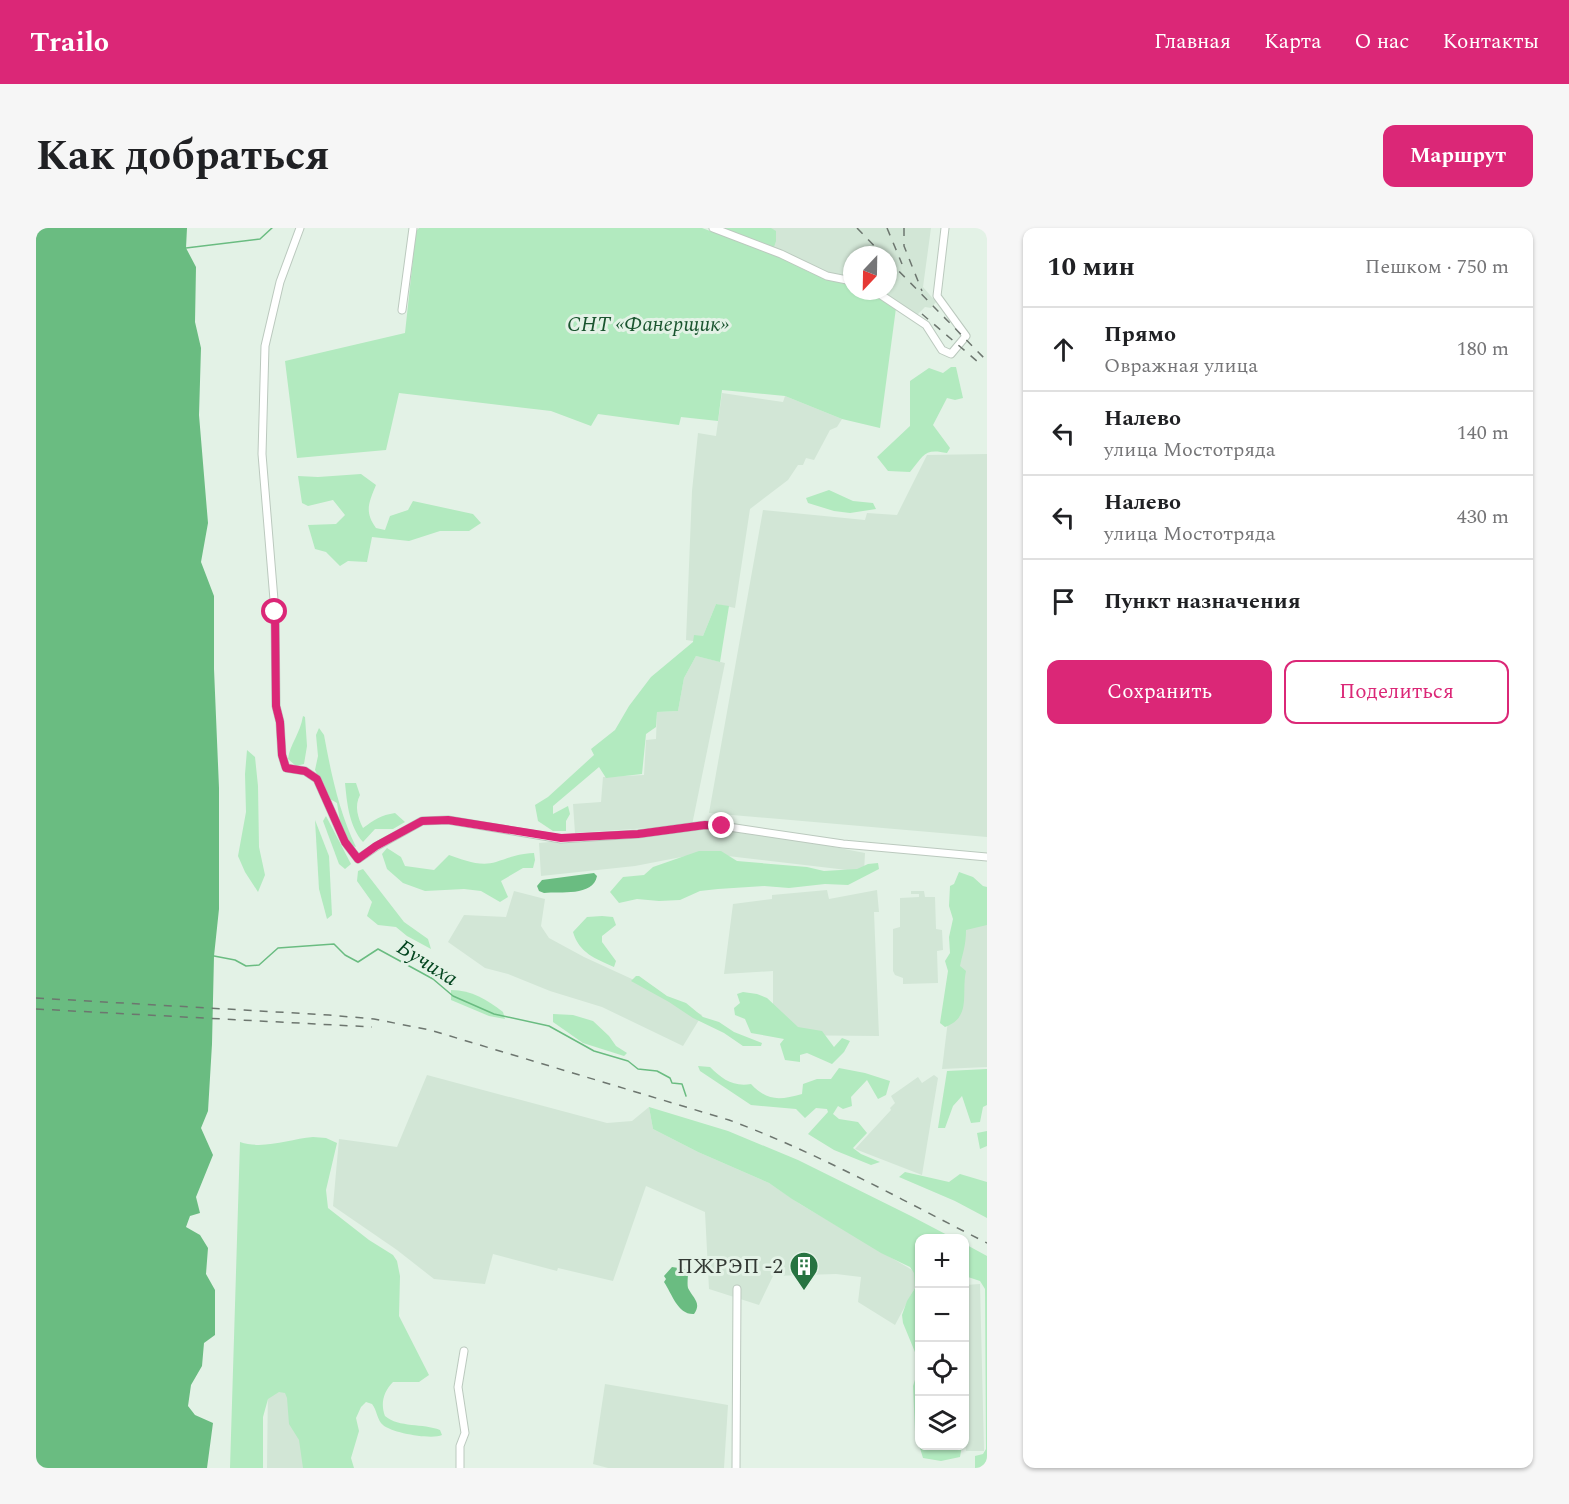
<!DOCTYPE html>
<html lang="ru">
<meta charset="utf-8">
<style>
body{margin:0;font-family:Spectral,serif;background:#f6f6f6;color:#202124}
.controls{position:absolute;right:18px;bottom:18px;display:grid;overflow:hidden;border-radius:12px;box-shadow:0 2px 4px #0004}
.controls button{width:54px;height:54px;display:grid;place-items:center;padding:0;border:0;border-bottom:2px solid #e0e0e0;background:#fff;color:#202124;font:30px sans-serif}
.compass{position:absolute;left:807px;top:18px;width:54px;height:54px;border-radius:50%;background:#fff;box-shadow:0 2px 4px #0004;rotate:202deg}
.stop{position:absolute;width:18px;height:18px;margin:-14px;border:4px solid #db2777;border-radius:50%;background:#fff}
.stop.end{background:#db2777;border-color:#fff;box-shadow:0 2px 6px #0008}
.list{margin:0;padding:0;list-style:none}
h2{display:flex;justify-content:space-between;align-items:center;height:78px;margin:0;padding:0 24px;font-size:26px}
h2 small{font-size:20px;font-weight:400;color:#757577}
.list li{display:grid;grid-template-columns:39px 1fr auto;gap:18px;align-items:center;box-sizing:border-box;height:84px;padding:0 24px;border-top:2px solid #e0e0e0}
.list b{display:block;font-size:22px;white-space:nowrap}
.list p{margin:0;font-size:20px;white-space:nowrap;color:#757577}
.list em{font-size:20px;font-style:normal;color:#757577}
.actions{display:flex;gap:12px;padding:18px 24px}
.actions a{flex:1;padding:14px 0;border:2px solid #db2777;border-radius:12px;text-align:center;font-size:21px;color:#db2777}
.actions .main{background:#db2777;color:#fff}
.icon{flex:none;width:33px;height:33px;fill:none;stroke:currentColor;stroke-width:2;stroke-linecap:round;stroke-linejoin:round}
.map{position:relative;flex:none;width:951px;height:1240px;overflow:hidden;border-radius:12px}
header{display:flex;align-items:center;gap:36px;box-sizing:border-box;height:84px;padding:0 30px;background:#db2777;color:#fff}
header strong{font-size:28px}
nav{display:flex;gap:33px;margin-inline-start:auto;font-size:21px}
.intro{display:flex;align-items:center;justify-content:space-between;box-sizing:border-box;height:144px;padding:0 36px}
h1{margin:0;font-size:42px}
.button{padding:15px 27px;border-radius:12px;background:#db2777;color:#fff;font-size:21px;font-weight:700}
main{display:flex;gap:36px;padding:0 36px}
aside{flex:1;background:#fff;border-radius:12px;box-shadow:0 2px 4px #0004}
.map>svg:first-child{display:block}
.built{fill:#d2e6d6}
.green{fill:#b2eabf}
.water{fill:#6abc81}
.lines{fill:none;stroke-linecap:round;stroke-linejoin:round}
.stream{stroke:#6abc81;stroke-width:1.5}
.minor-casing{stroke:#bbc9be;stroke-width:9}
.minor{stroke:#fff;stroke-width:7}
.rail{stroke:#6d766f;stroke-width:1.5;stroke-dasharray:8 8;stroke-linecap:butt}
.route{stroke:#db2777;stroke-width:8}
.labels{text-anchor:middle;stroke-width:6;stroke-linejoin:round;paint-order:stroke}
.park-label{font-size:21px;font-style:italic;fill:#1a552f;stroke:#e3f2e6}
.poi-label{font-size:21px;fill:#323833;stroke:#e3f2e6;text-anchor:end}
.water-label{font-size:22px;font-style:italic;fill:#03451f;stroke:#e3f2e6}
</style>
<header>
<strong>Trailo</strong>
<nav><a>Главная</a><a>Карта</a><a>О нас</a><a>Контакты</a></nav>
</header>
<div class="intro"><h1>Как добраться</h1><a class="button">Маршрут</a></div>
<main>
<div class="map">
<svg width="951" height="1240" viewBox="0 0 951 1240">
<rect width="100%" height="100%" fill="#e3f2e6"/>
<g class="built">
<polygon points="687,0 895,0 887,59 900,74 895,80 889,79 879,89 844,63 852,63 852,27 816,27 816,50 788,45 747,23"/>
<polygon points="686,165 747,174 749,168 806,191 801,199 794,202 778,232 770,230 767,237 762,237 752,252 714,281 699,380 680,376 667,408 657,413 650,412 656,263 662,205 680,208"/>
<polygon points="951,226 951,609 673,585 727,282 829,292 831,285 861,287 891,227"/>
<polygon points="660,428 689,435 656,597 539,605 537,576 565,574 567,549 608,547 610,512 620,511 621,484 642,483 648,450"/>
<polygon points="668,599 736,607 829,625 828,644 666,625 599,638 505,648 503,615"/>
<polygon points="791,662 793,671 841,662 843,684 838,684 843,808 737,807 737,743 688,746 697,676 736,671 736,667"/>
<polygon points="478,663 509,671 505,698 513,710 548,729 609,757 666,787 647,818 566,779 514,763 472,746 449,740 412,714 428,687 470,689"/>
<polygon points="875,663 888,663 889,669 899,669 900,701 906,702 907,722 901,723 902,755 867,756 867,750 859,747 857,743 857,701 864,699 864,670 883,669 883,666 875,666"/>
<polygon points="924,695 951,695 951,839 906,841"/>
<polygon points="391,847 571,895 596,893 613,879 617,901 662,924 733,955 764,976 883,1046 883,1052 859,1097 822,1074 825,1049 800,1046 737,1048 723,1077 673,1061 669,984 610,958 577,1053 522,1040 521,1043 457,1026 449,1056 398,1051 361,1022 297,978 303,911 361,919"/>
<polygon points="898,847 902,850 886,947 819,921 855,882 854,880 859,875 855,868 882,849 886,855"/>
<polygon points="944,1056 948,1223 930,1223 928,1208 929,1057"/>
<polygon points="233,1073 270,1240 231,1240"/>
<polygon points="569,1156 692,1177 688,1240 572,1240 557,1236"/>
</g>
<g class="green">
<polygon points="383,0 666,0 744,29 773,44 816,57 816,63 830,63 860,80 844,200 806,191 749,168 686,162 682,193 645,189 643,197 562,186 555,198 515,183 363,165 350,222 261,230 249,133 369,105 380,3"/>
<polygon points="687,0 735,0 740,3 740,13 738,19"/>
<path d="M915,139H920L927,170L919,172L911,170L897,197L914,220L911,225C888,220 888,227 874,244L852,243L841,229L874,198V153L893,140L907,145Z"/>
<path d="M325,246L340,257C333,274 328,284 340,300L349,302L354,288L372,282L377,273L437,286L445,295L433,303H404L373,313L336,309L331,334L312,333L304,338L290,324L279,321L272,297L300,296L309,287L297,272L272,278L266,275L262,248L282,249Z"/>
<polygon points="793,262 817,273 837,275 840,281 814,285 798,283 772,275 770,270"/>
<polygon points="680,376 693,378 684,434 660,428 648,450 642,483 621,484 620,499 610,506 606,546 570,550 563,539 517,578 517,586 532,578 534,586 530,593 530,603 517,603 502,593 499,577 512,569 558,527 555,521 579,502 593,478 615,449 657,414 658,407 667,408"/>
<path d="M267,488L269,489L271,518L268,536L260,538L252,531C254,516 264,506 267,488Z"/>
<path d="M283,500L288,507C295,545 303,584 320,619L314,617L305,600L301,575L294,571L279,542L282,528L280,507Z"/>
<polygon points="211,522 219,529 222,558 223,619 229,647 222,664 209,644 202,628 210,584 209,546"/>
<path d="M309,555H320L324,567C318,578 322,590 327,600C338,592 345,587 359,585L369,594L357,601H339L327,614C313,598 311,575 309,555Z"/>
<polygon points="290,588 315,636 309,641 303,636 287,593"/>
<polygon points="279,592 293,628 296,687 291,691 283,661"/>
<path d="M351,620L365,629L369,638L398,642L413,627C428,632 444,639 460,634C476,629 480,626 498,625L499,632L497,640H487L465,653L472,669L464,674L445,663L428,661L389,663L367,655L351,641L346,626Z"/>
<polygon points="663,623 685,623 701,633 771,639 788,643 821,641 832,636 842,635 843,641 812,657 789,656 753,660 728,658 682,661 664,663 644,672 623,673 601,671 583,675 574,664 587,649 608,647 617,639"/>
<polygon points="327,641 368,694 392,711 395,721 371,708 360,699 342,697 331,688 336,674 321,653 322,643"/>
<path d="M923,644L937,649L947,658L951,659V697L930,702C930,717 927,724 924,738L930,743C925,766 936,789 909,799L904,795L912,743L909,733L914,725L913,709L917,691L913,678L914,658L918,656Z"/>
<path d="M566,688L577,689L580,697L566,708V714L580,733L578,739C560,731 543,725 537,704L551,689Z"/>
<polygon points="600,748 603,748 631,768 650,775 667,789 683,794 698,804 726,815 725,818 707,818 688,805 657,790 633,774 595,753"/>
<path d="M415,762C436,762 451,772 467,784L469,791L453,788L415,772Z"/>
<polygon points="707,764 721,766 731,770 762,799 786,803 798,819 806,810 814,813 808,824 796,836 771,825 764,827 764,834 749,832 744,816 748,811 715,805 709,791 699,787 698,780 704,775 701,766"/>
<polygon points="517,786 537,787 557,793 573,808 580,818 591,825 588,828 547,815 517,794"/>
<path d="M662,838L674,839C686,851 697,859 715,856C732,874 744,872 766,866L767,856L781,851H795L803,840L829,845L854,853L850,867L842,871L831,852L815,869L816,878L807,881L802,878L797,886L803,891L822,894L831,905L817,920L825,926L844,934L835,937L798,922L772,906L792,884L791,881L780,880L769,890L760,881L715,877L664,843Z"/>
<polygon points="951,841 951,877 947,879 944,894 935,895 926,868 917,878 909,900 902,900 911,843"/>
<polygon points="613,879 692,903 762,932 875,988 917,1010 884,1010 884,1218 926,1218 924,1229 905,1233 887,1230 879,1204 877,1158 882,1142 881,1129 867,1095 866,1087 871,1073 879,1060 878,1045 874,1039 845,1025 756,971 733,955 662,924 617,901"/>
<polygon points="951,903 951,918 944,921 941,905"/>
<path d="M277,909L290,910L301,915L290,962L292,980L333,1012L357,1027L361,1033L364,1048L363,1088L393,1147L383,1154H357C348,1163 344,1175 349,1188C363,1200 387,1195 404,1202L406,1207C396,1212 356,1205 347,1197C341,1192 341,1182 336,1176L330,1174L325,1179L320,1190L323,1203L315,1230L318,1240H267L263,1212L253,1196L251,1170L249,1165L243,1164L232,1171L227,1189V1240H194L204,914C228,922 253,911 277,909Z"/>
<polygon points="869,944 913,954 924,946 951,954 951,990 919,973 863,949"/>
<polygon points="929,1016 951,1028 951,1240 939,1240 939,1228 947,1226 950,1221 949,1061 944,1053 929,1048"/>
</g>
<g class="water">
<polygon points="0,0 151,0 150,20 160,39 159,94 165,120 163,187 172,295 165,334 178,368 178,441 183,560 183,681 178,728 176,816 172,883 165,900 177,927 160,969 164,985 154,988 150,999 164,1007 172,1020 170,1046 179,1062 179,1107 168,1115 166,1138 155,1157 152,1178 159,1187 177,1195 171,1240 0,1240"/>
<path d="M558,645L561,648C557,669 524,663 508,665L503,663L501,658L506,652Z"/>
<path d="M636,1039L649,1041L652,1045C652,1049 651,1056 652,1060C657,1070 666,1075 658,1086C642,1087 636,1066 628,1054L630,1051L628,1048Z"/>
</g>
<g class="lines">
<g class="stream">
<polyline points="150,20 224,11 236,0"/>
<polyline points="178,728 199,732 210,738 223,737 242,720 298,716 309,727 322,734 342,721 397,751 417,768 458,786 513,798 558,823 592,833 602,841 621,843 634,850 636,855 646,856 650,868"/>
</g>
<g class="minor-casing">
<g id="minor">
<polyline points="264,0 244,54 229,118 226,226 239,384 240,478 244,494 246,527 250,540 269,543 281,551 309,614 322,631 341,618 386,593 412,592 525,611 602,606 669,597 686,598 807,616 951,629"/>
<polyline points="677,0 745,26 791,48 816,53"/>
<polyline points="839,63 890,97 906,122 915,126 930,108 901,68 909,0"/>
<polyline points="366,82 377,0"/>
<polyline points="424,1240 424,1218 429,1205 422,1159 428,1123"/>
<polyline points="700,1240 701,1061"/>
</g>
</g>
<use href="#minor" class="minor"/>
<g class="rail">
<polyline points="821,0 847,27"/>
<polyline points="851,0 866,36"/>
<polyline points="868,0 868,18 886,63"/>
<polyline points="852,32 951,133"/>
<polyline points="886,86 942,134"/>
<path d="M0,770L293,787L338,791L394,802L693,892C782,925 866,972 951,1015"/>
<polyline points="0,781 336,799"/>
</g>
</g>
<g class="lines">
<polyline class="route" points="239,384 240,478 244,494 246,527 250,540 269,543 281,551 309,614 322,631 340,618 386,593 412,592 525,610 602,606 669,597 686,598"/>
</g>
<defs>
<g id="building-pin" transform="scale(1.5)"><path d="M0 17L-7.5 6A9.5 9.5 0 1 1 7.5 6Z" fill="#277341" stroke="#e3f2e6"/><path d="M-4-6H4V6H1V3H-1V6H-4ZM-2.5-4.3h1.7v1.8h-1.7ZM.8-4.3h1.7v1.8H.8ZM-2.5-1h1.7V.8h-1.7ZM.8-1h1.7V.8H.8Z" fill="#fff"/></g>
</defs>
<g fill-rule="evenodd">
<use href="#building-pin" x="768" y="1038"/>
</g>
<g class="labels">
<g class="park-label">
<text x="612" y="103">СНТ «Фанерщик»</text>
</g>
<g class="poi-label">
<text x="747" y="1045">ПЖРЭП -2</text>
</g>
<g class="water-label">
<text transform="translate(392 734) rotate(32)" y="8">Бучиха</text>
</g>
</g>
</svg>
<div class="controls">
<button>+</button>
<button>−</button>
<button><svg class="icon" aria-label="locate" viewBox="0 0 24 24"><circle cx="12" cy="12" r="6"/><path d="M12 2v4M12 18v4M2 12h4M18 12h4"/></svg></button>
<button><svg class="icon" aria-label="layers" viewBox="0 0 24 24"><path d="M12 4l9 5-9 5-9-5zM3 14l9 5 9-5"/></svg></button>
</div>
<svg class="compass" viewBox="-18 -18 36 36"><path d="M0-13l5 13h-10z" fill="#e53935"/><path d="M0 13l5-13h-10z" fill="#757577"/></svg>
<div class="stop" style="left:239px;top:384px"></div>
<div class="stop end" style="left:686px;top:598px"></div>
</div>
<aside>
<h2>10 мин<small>Пешком · 750 m</small></h2>
<ul class="list">
<li><svg class="icon" aria-label="ahead" viewBox="0 0 24 24"><path d="M12 20V5M6 11l6-6 6 6"/></svg><div><b>Прямо</b><p>Овражная улица</p></div><em>180 m</em></li>
<li><svg class="icon" aria-label="left" viewBox="0 0 24 24"><path d="M17 20v-9H6M10 6l-5 5 5 5"/></svg><div><b>Налево</b><p>улица Мостотряда</p></div><em>140 m</em></li>
<li><svg class="icon" aria-label="left" viewBox="0 0 24 24"><path d="M17 20v-9H6M10 6l-5 5 5 5"/></svg><div><b>Налево</b><p>улица Мостотряда</p></div><em>430 m</em></li>
<li><svg class="icon" aria-label="arrive" viewBox="0 0 24 24"><path d="M6 21V4h12l-3 4 3 4H6"/></svg><div><b>Пункт назначения</b></div></li>
</ul>
<div class="actions"><a class="main">Сохранить</a><a>Поделиться</a></div>
</aside>
</main>
